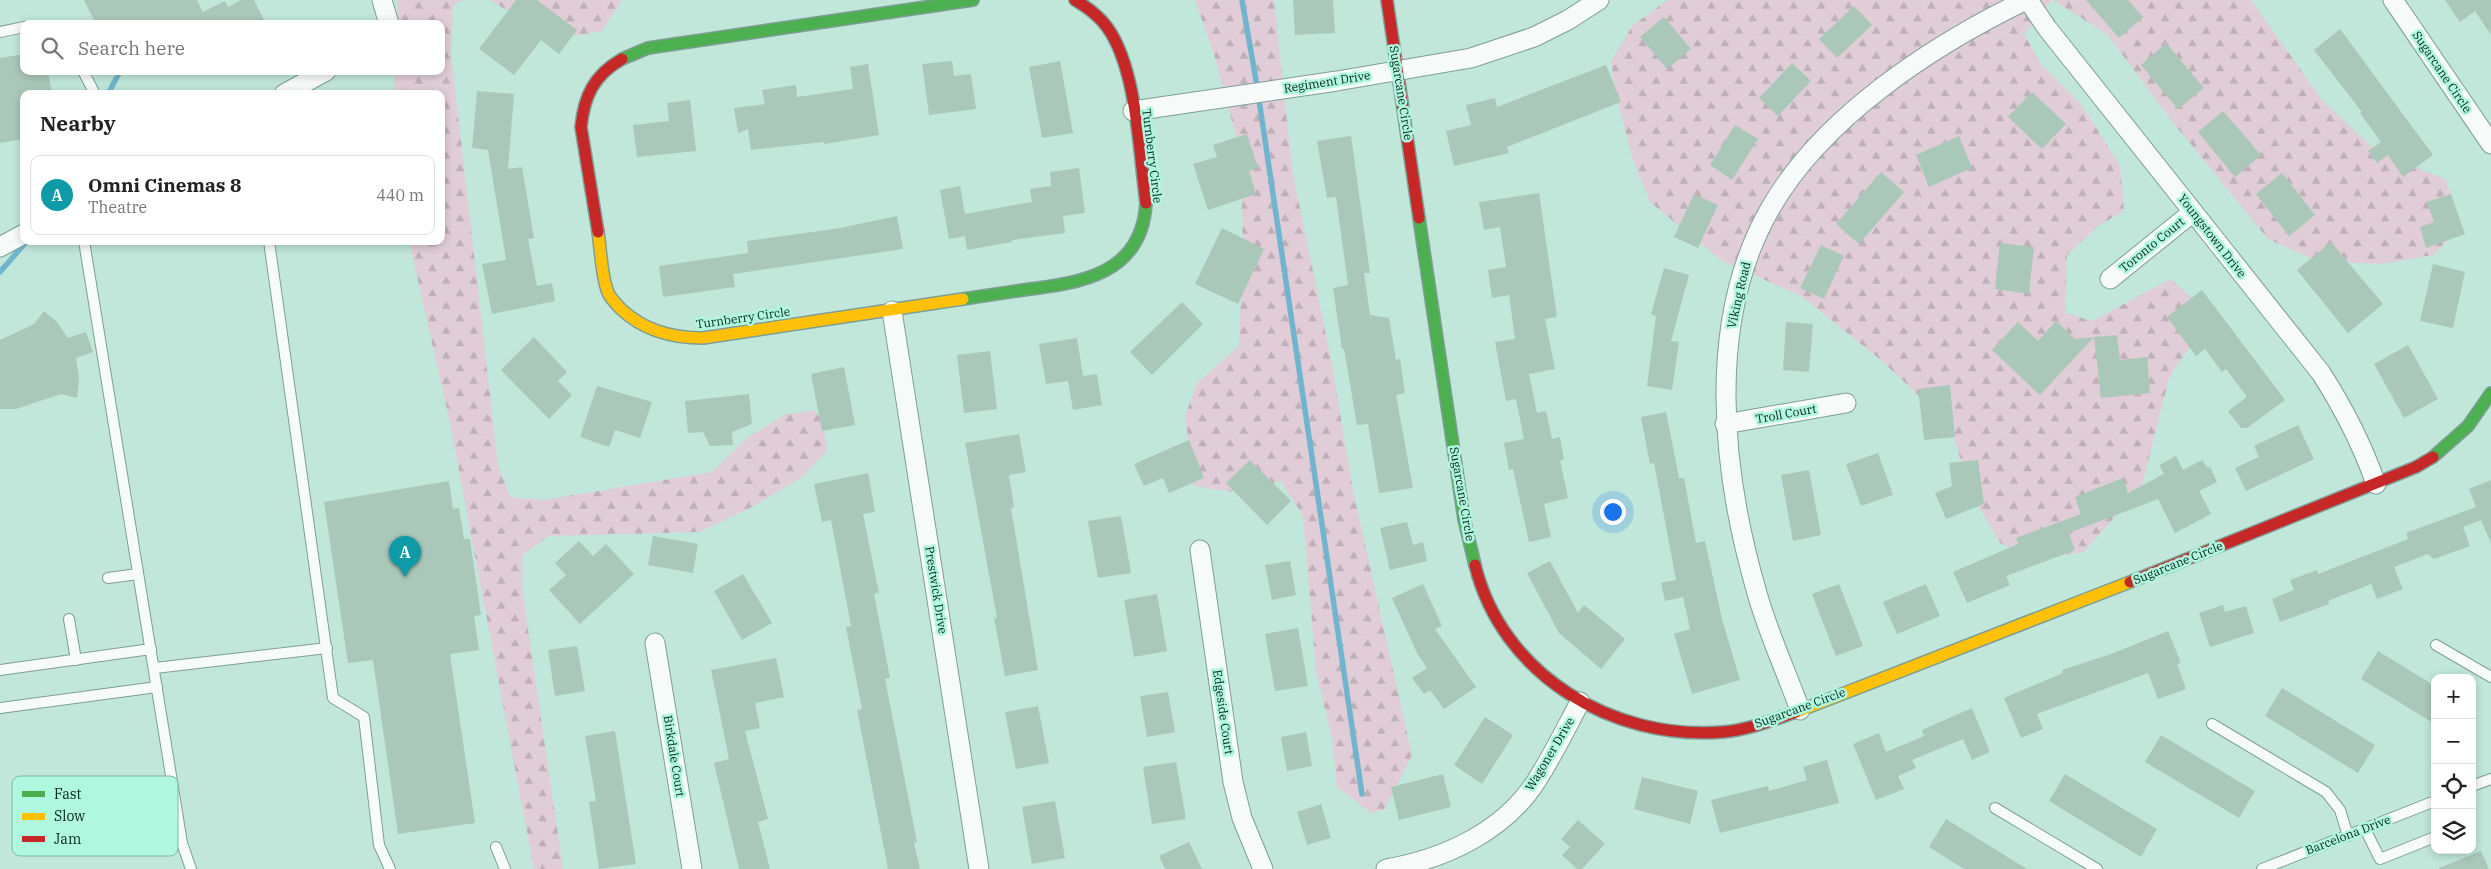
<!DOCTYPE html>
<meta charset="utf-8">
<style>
body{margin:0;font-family:"IBM Plex Serif",serif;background:#f6f6f6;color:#222}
.controls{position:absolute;right:15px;bottom:15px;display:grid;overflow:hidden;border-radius:10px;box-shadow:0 2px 8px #0003}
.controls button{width:45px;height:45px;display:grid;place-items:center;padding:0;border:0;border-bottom:1px solid #e0e0e0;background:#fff;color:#222;font:25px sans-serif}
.you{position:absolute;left:1612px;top:511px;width:18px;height:18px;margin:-12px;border:4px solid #fff;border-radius:50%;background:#1a73e8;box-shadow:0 0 0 8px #1a73e833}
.badge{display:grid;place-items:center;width:32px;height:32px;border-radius:50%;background:#48695f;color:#fff;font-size:16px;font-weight:700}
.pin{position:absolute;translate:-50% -41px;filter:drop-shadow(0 1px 2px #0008)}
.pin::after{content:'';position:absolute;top:26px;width:18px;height:15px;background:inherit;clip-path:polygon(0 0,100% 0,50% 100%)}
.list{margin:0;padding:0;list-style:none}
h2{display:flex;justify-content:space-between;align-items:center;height:65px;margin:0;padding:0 20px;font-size:21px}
h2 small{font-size:16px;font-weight:400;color:#767676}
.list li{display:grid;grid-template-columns:32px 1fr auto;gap:15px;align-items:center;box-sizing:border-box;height:80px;margin:0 10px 10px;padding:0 10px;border:1px solid #e0e0e0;border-radius:10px}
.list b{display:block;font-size:19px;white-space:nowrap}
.list p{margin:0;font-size:16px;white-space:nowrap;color:#767676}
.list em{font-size:16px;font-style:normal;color:#767676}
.icon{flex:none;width:28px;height:28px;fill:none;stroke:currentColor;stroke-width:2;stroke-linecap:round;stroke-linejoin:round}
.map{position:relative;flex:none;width:2491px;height:869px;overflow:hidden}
.search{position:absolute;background:#fff;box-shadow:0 2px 8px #0003;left:20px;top:20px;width:425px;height:55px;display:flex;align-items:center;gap:12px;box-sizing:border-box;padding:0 18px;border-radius:10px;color:#767676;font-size:19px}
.panel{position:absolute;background:#fff;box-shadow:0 2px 8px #0003;left:20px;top:90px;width:425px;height:155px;border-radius:10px}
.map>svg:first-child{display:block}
.forest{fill:url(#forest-firs)}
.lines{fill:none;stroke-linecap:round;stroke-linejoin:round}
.stream{stroke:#70b5cd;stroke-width:5.5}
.building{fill:#aac8b9}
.lane-casing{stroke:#7f9e95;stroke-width:12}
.street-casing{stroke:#7f9e95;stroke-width:21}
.fast-casing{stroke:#7f9e95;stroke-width:14}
.slow-casing{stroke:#7f9e95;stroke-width:14}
.jam-casing{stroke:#7f9e95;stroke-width:14}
.lane{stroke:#f6fbf9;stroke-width:10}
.street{stroke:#f6fbf9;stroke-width:19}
.fast{stroke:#4caf50;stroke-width:11}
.slow{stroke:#ffc107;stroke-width:11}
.jam{stroke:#c62828;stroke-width:11}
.labels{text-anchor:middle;stroke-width:5;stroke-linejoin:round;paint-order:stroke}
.street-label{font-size:12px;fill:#08251d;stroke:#b0f7df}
.key{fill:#b0f7df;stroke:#7eb8a5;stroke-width:1}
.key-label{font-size:14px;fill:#08251d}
</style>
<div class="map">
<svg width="2491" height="869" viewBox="0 0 2491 869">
<defs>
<pattern id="forest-firs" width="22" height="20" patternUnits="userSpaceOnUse" patternTransform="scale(1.25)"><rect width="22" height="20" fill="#e0cdd7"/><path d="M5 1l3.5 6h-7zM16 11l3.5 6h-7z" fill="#bfb0b8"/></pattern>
</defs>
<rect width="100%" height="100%" fill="#c0e7da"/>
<g class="forest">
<polygon points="398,0 463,0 453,5 451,53 498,465 510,497 544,500 712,472 747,438 784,415 814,410 823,423 827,451 801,478 752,507 699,532 549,536 522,555 522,587 563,869 534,869 449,418 409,241 441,241 441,94 394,94 395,71 441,71 441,24 397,24"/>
<polygon points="489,0 622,0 602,31 558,39"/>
<polygon points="1195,0 1274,0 1293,174 1331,359 1353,490 1412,755 1384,810 1371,813 1337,787 1332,738 1316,671 1303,516 1281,481 1233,492 1194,486 1185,416 1197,383 1239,346 1243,246 1240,151 1216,61"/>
<polygon points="1668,0 2052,0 2024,34 2041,64 2080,103 2120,165 2124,211 2098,226 2067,255 2065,313 2092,321 2171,279 2196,302 2192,343 2169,378 2142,486 2084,552 2037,559 2000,543 1970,492 1951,426 1881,360 1801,296 1722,261 1650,202 1632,157 1614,87 1611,61 1633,25"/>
<polygon points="2053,0 2251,0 2322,100 2375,150 2446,180 2461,227 2433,255 2381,264 2317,261 2268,239 2171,120 2107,34"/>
</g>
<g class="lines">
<g class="stream">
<polyline points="1242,0 1257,86 1362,794"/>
<polyline points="108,94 120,71"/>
<polyline points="0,272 27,241"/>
</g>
</g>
<g class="building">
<polygon points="84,0 197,0 203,12 225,1 228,7 241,0 254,0 266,24 96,24"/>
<polygon points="516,0 537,0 577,30 559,54 541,40 514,75 479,49"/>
<polygon points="1293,0 1333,0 1335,33 1295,35"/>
<polygon points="2086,0 2128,0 2143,17 2119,38"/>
<polygon points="2445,0 2491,0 2491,35 2475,11 2460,22"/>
<polygon points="1854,6 1872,25 1837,58 1819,39"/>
<polygon points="1664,17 1691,49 1667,69 1640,37"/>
<polygon points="2340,29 2433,155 2403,177 2388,155 2377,163 2368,151 2381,142 2360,113 2362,112 2314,50"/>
<polygon points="2166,43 2204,88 2178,109 2141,65"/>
<polygon points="24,54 24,71 48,71 52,94 24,94 24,139 0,143 0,58"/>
<polygon points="952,61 954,76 971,74 976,109 929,115 922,64"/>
<polygon points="1060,61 1073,133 1042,138 1029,67"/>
<polygon points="1792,63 1811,81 1778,116 1759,98"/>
<polygon points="868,64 879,135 824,144 824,142 751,150 748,129 738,133 734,108 765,104 762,90 796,85 797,97 853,89 850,67"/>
<polygon points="1606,65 1621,102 1507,147 1509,153 1454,166 1446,131 1471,125 1466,105 1495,98 1497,107"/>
<polygon points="477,91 514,94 508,169 522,167 534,238 528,239 537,286 552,283 555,301 492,314 482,264 506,260 488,150 472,148"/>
<polygon points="2032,92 2066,124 2042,149 2008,117"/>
<polygon points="690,100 696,151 637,157 633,125 669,121 667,103"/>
<polygon points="2223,111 2261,155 2235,177 2198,132"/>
<polygon points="1735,125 1758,139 1732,180 1710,165"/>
<polygon points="1247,134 1258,168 1249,171 1256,194 1208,210 1193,164 1217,157 1213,145"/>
<polygon points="1351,136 1370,273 1364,273 1370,315 1389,318 1396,360 1400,359 1405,393 1396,395 1413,488 1379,493 1368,424 1357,425 1344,349 1342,349 1333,288 1348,285 1336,197 1327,198 1317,141"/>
<polygon points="1959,136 1972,168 1929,187 1916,155"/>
<polygon points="1079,168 1085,213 1063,216 1065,233 1012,240 1012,242 967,250 965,236 949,239 940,190 960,186 965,214 1032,202 1030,189 1051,186 1050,172"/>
<polygon points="1881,172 1904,192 1859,244 1836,224"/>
<polygon points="2282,173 2315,215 2289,236 2256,194"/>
<polygon points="1539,193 1557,317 1545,319 1555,369 1529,374 1537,413 1546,411 1552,439 1560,437 1564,460 1560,460 1568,498 1544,504 1551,537 1529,542 1513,469 1509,470 1504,443 1524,439 1516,399 1506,401 1495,342 1515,339 1509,295 1492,298 1488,270 1506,267 1500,227 1484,230 1479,202"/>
<polygon points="1694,194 1718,205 1698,248 1674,237"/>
<polygon points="2451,194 2465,234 2426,248 2420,227 2434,222 2427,202"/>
<polygon points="897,216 903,249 733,274 735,287 663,297 659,266 748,253 747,241 840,228"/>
<polygon points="1222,228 1264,249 1238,304 1195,284"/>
<polygon points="2331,242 2383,304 2348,333 2297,270"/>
<polygon points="2000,243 2034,247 2029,294 1995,289"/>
<polygon points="1821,245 1844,256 1824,299 1800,288"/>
<polygon points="2433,264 2465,272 2453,328 2420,321"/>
<polygon points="1664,268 1689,275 1671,341 1679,342 1672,390 1647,386 1656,316 1651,314"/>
<polygon points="2202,290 2285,400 2247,428 2241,428 2228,411 2247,397 2226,369 2222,372 2205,349 2196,356 2167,317"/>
<polygon points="1182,302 1203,324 1152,375 1130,352"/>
<polygon points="44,311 57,322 68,338 86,332 93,352 76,358 79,379 77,398 61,394 16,409 0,409 0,340 34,324"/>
<polygon points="2056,321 2075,339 2094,337 2040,395 1992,350 2018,322 2038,341"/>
<polygon points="1786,322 1813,324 1809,372 1783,370"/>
<polygon points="2117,335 2120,360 2147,357 2150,393 2101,398 2094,337"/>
<polygon points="534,337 567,372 558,381 572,395 549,419 501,370"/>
<polygon points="1077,338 1083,376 1097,374 1102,405 1073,410 1068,381 1046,384 1039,344"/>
<polygon points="2408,345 2438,399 2404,418 2374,364"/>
<polygon points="990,351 997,409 964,413 957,355"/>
<polygon points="844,367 855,425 822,431 811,374"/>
<polygon points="1950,385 1955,437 1924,440 1918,389"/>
<polygon points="597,386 652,402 640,438 615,430 609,447 580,437"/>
<polygon points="749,394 752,424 732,432 733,445 710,446 703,432 688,433 685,401"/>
<polygon points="1666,412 1679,478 1684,478 1696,543 1705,541 1722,619 1740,680 1692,694 1674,634 1690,629 1683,597 1665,601 1661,583 1676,580 1654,463 1650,464 1641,417"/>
<polygon points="2298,425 2314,459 2246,491 2235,468 2259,457 2254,446"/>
<polygon points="1019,434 1026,472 1009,475 1014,507 1011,508 1038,670 1005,676 994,618 997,618 965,443"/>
<polygon points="1189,440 1204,478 1169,493 1163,478 1144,486 1134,464"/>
<polygon points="1878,453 1893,495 1861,506 1846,464"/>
<polygon points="2176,456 2183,470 2202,460 2208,468 2210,467 2217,482 2199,491 2211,514 2175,533 2158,499 2069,533 2075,550 2006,576 2010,585 1967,603 1953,572 2018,544 2016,538 2081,514 2075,497 2123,478 2128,493 2164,474 2159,465"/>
<polygon points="1250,460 1291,501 1267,525 1226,483"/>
<polygon points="1978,460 1984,504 1946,519 1935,493 1952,486 1949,463"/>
<polygon points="1809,470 1821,535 1793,541 1781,475"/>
<polygon points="868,473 875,512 863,514 879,593 874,594 890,678 885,679 917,842 914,843 920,869 888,869 857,710 862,709 846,627 851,626 831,520 822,522 814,484"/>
<polygon points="2491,480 2491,543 2481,520 2463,527 2470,546 2434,559 2428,554 2394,567 2403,589 2377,599 2371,584 2328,601 2329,604 2280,622 2272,599 2294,590 2290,580 2317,570 2318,574 2408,539 2406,533 2476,507 2469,489"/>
<polygon points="449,481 453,509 459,508 464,539 470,539 481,615 474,616 479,650 450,654 475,823 398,834 373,660 348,663 324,502"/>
<polygon points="1121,516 1131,573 1098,578 1088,521"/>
<polygon points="1407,522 1413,545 1423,542 1427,561 1390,570 1380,528"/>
<polygon points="653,536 698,544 693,573 648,565"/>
<polygon points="579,541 593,556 606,544 634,574 580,624 549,590 566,575 555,563"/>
<polygon points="1290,561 1296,595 1272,600 1265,565"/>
<polygon points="1550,561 1578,613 1584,605 1625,639 1601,669 1559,633 1527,573"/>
<polygon points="743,574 772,623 742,640 714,591"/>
<polygon points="1423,584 1442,626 1435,629 1476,687 1444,709 1430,690 1424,694 1412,678 1427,668 1417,653 1392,598"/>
<polygon points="1839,584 1863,646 1836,656 1812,594"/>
<polygon points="1926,584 1940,616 1897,634 1883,602"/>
<polygon points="1157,594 1167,651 1134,657 1124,600"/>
<polygon points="2223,605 2225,612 2246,606 2254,633 2210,647 2199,613"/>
<polygon points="1298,628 1308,686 1275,691 1265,634"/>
<polygon points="2168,631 2181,663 2177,664 2186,689 2158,699 2148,673 2037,714 2043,729 2021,738 2004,698 2063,673 2062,670 2114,653"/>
<polygon points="577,646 585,691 555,696 548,650"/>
<polygon points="2378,651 2435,686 2435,724 2361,679"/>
<polygon points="776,658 784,697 755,703 760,728 745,731 768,819 758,822 770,869 739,869 714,763 729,759 711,670"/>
<polygon points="2282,688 2375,745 2358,773 2265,716"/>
<polygon points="1168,692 1175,732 1147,737 1140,696"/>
<polygon points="1038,706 1049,763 1016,769 1005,712"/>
<polygon points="1972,708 1990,752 1972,760 1963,739 1912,760 1916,768 1898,776 1904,789 1876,800 1853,744 1879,733 1886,752 1924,736 1922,730"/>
<polygon points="1485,717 1513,735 1482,784 1454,765"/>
<polygon points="615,731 636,864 599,869 589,802 596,801 585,736"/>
<polygon points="1306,732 1312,766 1287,771 1281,737"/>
<polygon points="2161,735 2255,791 2239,818 2145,762"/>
<polygon points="1827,760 1839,803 1720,833 1711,800 1768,786 1769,791 1807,780 1803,767"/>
<polygon points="1176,762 1186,819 1152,824 1143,767"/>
<polygon points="1443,774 1451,807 1399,820 1391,787"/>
<polygon points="2065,774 2157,829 2141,857 2049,801"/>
<polygon points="1642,777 1698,791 1690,824 1634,809"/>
<polygon points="1055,801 1065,858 1032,864 1022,807"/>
<polygon points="1321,804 1331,838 1307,845 1297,812"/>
<polygon points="1946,819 2027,869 1964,869 1929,847"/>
<polygon points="1578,820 1605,844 1582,869 1577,869 1562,855 1570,847 1561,839"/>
<polygon points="1189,842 1202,869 1165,869 1159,856"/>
<polygon points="2481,851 2489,869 2439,869 2439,868"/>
</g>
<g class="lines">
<g class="lane-casing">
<g id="lane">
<polyline points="0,32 24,27"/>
<polyline points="83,71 95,94"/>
<polyline points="84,241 182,843 191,869"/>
<polyline points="269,241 333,698 364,717 379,845 390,869"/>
<polyline points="108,578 138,574"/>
<polyline points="69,619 76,660"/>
<polyline points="2436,645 2491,677"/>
<polyline points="155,668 327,648"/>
<polyline points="0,670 151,649"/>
<polyline points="0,708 157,687"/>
<polyline points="2212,724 2326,792 2340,810 2348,836"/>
<polyline points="2472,786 2491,779"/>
<polyline points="1995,808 2097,869"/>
<polyline points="2365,829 2380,859 2435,837"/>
<polyline points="496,847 505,869"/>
<polyline points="2262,869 2435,801"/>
</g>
</g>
<g class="street-casing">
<g id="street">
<polyline points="382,0 389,24"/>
<path d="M2028,0L2047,28L2321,373C2344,409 2362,444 2376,484"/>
<polyline points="2393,0 2491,144"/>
<polyline points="284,94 326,71"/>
<polyline points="1133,111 1337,81 1471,58 1534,37 1568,20 1599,0"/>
<polyline points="0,247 24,234"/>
<polyline points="2110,279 2193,212"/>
<polyline points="892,311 979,869"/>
<polyline points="1725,424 1846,403"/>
<polyline points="1200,550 1233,782 1242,818 1263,869"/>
<polyline points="655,643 692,869"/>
<path d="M1800,710C1786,671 1768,633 1757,593C1722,473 1705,322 1770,209C1822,117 1933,45 2026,0"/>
<path d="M1386,869C1445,859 1505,831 1537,780C1553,755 1566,728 1580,702"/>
</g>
</g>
<g class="fast-casing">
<g id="fast">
<polyline points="622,59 648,48 973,0"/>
<polyline points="1419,218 1464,519 1475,565"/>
<path d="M963,299C983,296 1003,293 1023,290C1082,283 1142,274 1146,203"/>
<polyline points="2433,457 2468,426 2491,393"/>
</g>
</g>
<g class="slow-casing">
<g id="slow">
<path d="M598,232C601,251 601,272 607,290C609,297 616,304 621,309C644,331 672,338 703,338L963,299"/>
<polyline points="1796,712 2130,582"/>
</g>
</g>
<g class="jam-casing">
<g id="jam">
<path d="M1075,0C1087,7 1099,16 1107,27C1137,68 1139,153 1146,203"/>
<polyline points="1387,0 1419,218"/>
<path d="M598,232L581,127C584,96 594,75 622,59"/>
<path d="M1475,565C1502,675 1613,741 1723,732C1748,730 1773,720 1796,712"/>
<polyline points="2130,582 2416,467 2433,457"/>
</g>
</g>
<use href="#lane" class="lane"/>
<use href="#street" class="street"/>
<use href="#fast" class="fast"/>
<use href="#slow" class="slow"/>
<use href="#jam" class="jam"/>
</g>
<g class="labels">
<g class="street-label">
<text transform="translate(2442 72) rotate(56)" y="4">Sugarcane Circle</text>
<text transform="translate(1327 82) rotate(-9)" y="4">Regiment Drive</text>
<text transform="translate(1401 93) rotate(81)" y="4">Sugarcane Circle</text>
<text transform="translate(1152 156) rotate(83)" y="4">Turnberry Circle</text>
<text transform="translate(2212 236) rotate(52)" y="4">Youngstown Drive</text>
<text transform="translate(2152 245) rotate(-39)" y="4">Toronto Court</text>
<text transform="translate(1739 295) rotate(-77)" y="4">Viking Road</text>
<text transform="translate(743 318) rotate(-8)" y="4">Turnberry Circle</text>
<text transform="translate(1786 414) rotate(-10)" y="4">Troll Court</text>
<text transform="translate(1462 494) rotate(80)" y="4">Sugarcane Circle</text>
<text transform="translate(2178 563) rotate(-22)" y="4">Sugarcane Circle</text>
<text transform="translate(936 590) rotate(81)" y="4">Prestwick Drive</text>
<text transform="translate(1800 708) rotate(-20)" y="4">Sugarcane Circle</text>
<text transform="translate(1223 712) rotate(82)" y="4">Edgeside Court</text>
<text transform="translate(1550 754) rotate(-59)" y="4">Wagoner Drive</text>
<text transform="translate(674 756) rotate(81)" y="4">Birkdale Court</text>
<text transform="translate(2348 835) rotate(-21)" y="4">Barcelona Drive</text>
</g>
</g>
<rect x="12" y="776" width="166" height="80" rx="8" class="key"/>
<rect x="22" y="791" width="23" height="6" fill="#4caf50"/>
<rect x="22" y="813" width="23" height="7" fill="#ffc107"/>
<rect x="22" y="836" width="23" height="6" fill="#c62828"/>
<g class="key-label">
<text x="54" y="799">Fast</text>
<text x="54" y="821">Slow</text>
<text x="54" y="844">Jam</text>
</g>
</svg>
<div class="controls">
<button>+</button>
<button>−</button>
<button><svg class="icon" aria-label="locate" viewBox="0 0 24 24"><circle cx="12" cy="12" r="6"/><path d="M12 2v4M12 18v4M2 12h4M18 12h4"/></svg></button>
<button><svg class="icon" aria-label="layers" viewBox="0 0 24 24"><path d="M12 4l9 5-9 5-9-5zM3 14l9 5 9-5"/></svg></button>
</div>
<div class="you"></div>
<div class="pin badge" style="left:405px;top:577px;background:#0f9aa8">A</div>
<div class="search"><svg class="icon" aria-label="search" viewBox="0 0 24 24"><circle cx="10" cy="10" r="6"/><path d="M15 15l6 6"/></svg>Search here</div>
<section class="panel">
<h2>Nearby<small></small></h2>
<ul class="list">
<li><span class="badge" style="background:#0f9aa8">A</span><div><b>Omni Cinemas 8</b><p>Theatre</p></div><em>440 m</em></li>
</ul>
</section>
</div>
